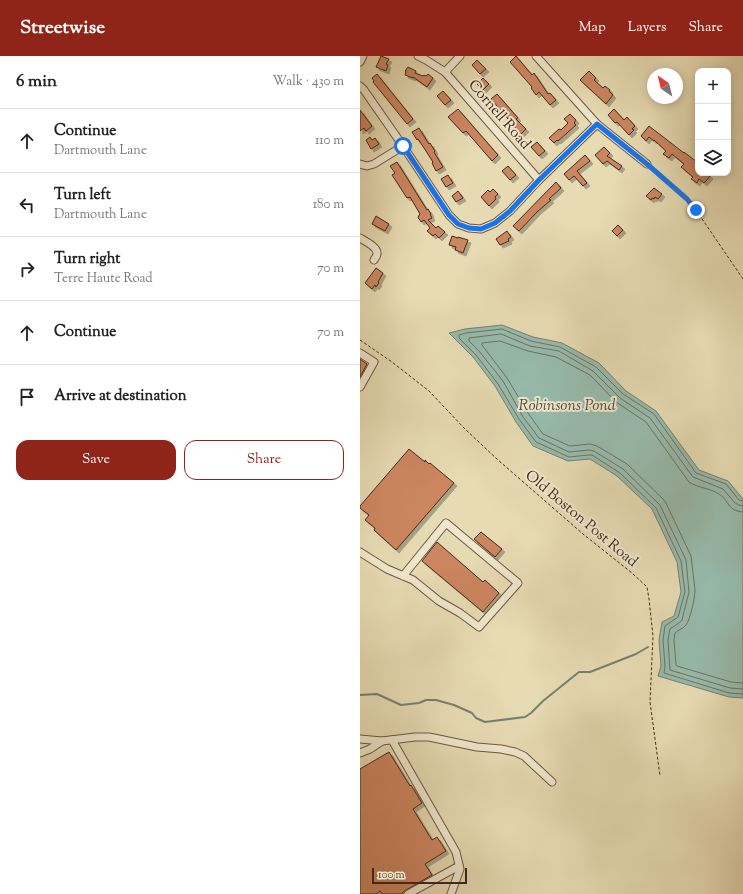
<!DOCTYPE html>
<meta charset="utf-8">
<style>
body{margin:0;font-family:"Sorts Mill Goudy",serif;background:#f2f2f2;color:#222}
.controls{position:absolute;right:12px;top:12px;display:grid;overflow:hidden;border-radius:8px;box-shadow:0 2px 10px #0003}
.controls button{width:36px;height:36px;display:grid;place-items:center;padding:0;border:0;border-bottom:1px solid #e0e0e0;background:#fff;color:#222;font:20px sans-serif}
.compass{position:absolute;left:287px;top:12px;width:36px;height:36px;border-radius:50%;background:#fff;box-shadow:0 2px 10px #0003;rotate:325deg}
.scale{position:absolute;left:12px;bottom:10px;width:95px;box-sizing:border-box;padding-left:4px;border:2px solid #45291b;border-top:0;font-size:11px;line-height:14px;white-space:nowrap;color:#45291b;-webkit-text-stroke:3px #efe8ce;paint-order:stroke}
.stop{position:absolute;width:12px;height:12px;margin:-9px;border:3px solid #1a73e8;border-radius:50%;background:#fff}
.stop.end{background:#1a73e8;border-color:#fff;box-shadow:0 1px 4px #0008}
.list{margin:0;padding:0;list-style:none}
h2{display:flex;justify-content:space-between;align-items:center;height:52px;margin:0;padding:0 16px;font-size:17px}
h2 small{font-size:13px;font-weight:400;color:#767676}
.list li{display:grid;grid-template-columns:26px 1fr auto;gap:12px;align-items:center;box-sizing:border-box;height:64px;padding:0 16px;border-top:1px solid #e0e0e0}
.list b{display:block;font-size:15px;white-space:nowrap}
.list p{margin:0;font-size:13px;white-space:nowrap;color:#767676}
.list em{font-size:13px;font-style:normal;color:#767676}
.actions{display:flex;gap:8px;padding:12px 16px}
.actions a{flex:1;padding:9px 0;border:1px solid #8f2418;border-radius:12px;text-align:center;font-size:14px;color:#8f2418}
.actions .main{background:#8f2418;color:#fff}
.icon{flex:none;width:22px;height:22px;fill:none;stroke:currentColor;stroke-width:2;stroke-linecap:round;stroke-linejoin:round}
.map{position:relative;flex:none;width:383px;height:838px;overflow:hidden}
header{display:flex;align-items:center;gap:24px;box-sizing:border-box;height:56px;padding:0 20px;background:#8f2418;color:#fff}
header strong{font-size:19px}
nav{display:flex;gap:22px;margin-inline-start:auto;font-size:14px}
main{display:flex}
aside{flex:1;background:#fff}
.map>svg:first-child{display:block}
.water{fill:#97bbac;stroke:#768172}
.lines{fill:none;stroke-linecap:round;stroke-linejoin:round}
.shore{stroke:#6e7264;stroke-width:1}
.stream{stroke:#768172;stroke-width:2}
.building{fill:#cc8661;stroke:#45291b;filter:url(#shadow)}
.minor-casing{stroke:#6e5641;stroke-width:9}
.path{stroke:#45291b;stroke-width:1;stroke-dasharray:3 2;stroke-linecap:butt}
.minor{stroke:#efe8ce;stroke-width:7}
.route{stroke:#1a73e8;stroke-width:5}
.labels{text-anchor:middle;stroke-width:4;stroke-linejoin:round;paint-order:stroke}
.street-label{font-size:15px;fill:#45291b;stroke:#efe8ce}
.water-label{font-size:16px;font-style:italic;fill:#5a4e3f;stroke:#efe8ce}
</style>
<header>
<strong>Streetwise</strong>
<nav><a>Map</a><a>Layers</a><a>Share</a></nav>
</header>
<main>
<aside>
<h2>6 min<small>Walk · 430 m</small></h2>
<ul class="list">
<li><svg class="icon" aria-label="ahead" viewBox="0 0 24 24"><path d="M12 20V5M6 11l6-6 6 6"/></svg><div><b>Continue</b><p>Dartmouth Lane</p></div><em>110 m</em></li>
<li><svg class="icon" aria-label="left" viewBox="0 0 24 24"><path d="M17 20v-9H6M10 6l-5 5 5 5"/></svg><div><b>Turn left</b><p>Dartmouth Lane</p></div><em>180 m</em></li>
<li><svg class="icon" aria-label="right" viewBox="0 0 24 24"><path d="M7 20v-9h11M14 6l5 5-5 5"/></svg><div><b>Turn right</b><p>Terre Haute Road</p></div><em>70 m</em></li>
<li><svg class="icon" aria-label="ahead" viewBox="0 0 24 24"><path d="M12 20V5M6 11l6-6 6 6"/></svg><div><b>Continue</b></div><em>70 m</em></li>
<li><svg class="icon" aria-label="arrive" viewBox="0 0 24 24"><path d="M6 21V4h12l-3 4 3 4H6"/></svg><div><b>Arrive at destination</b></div></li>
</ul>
<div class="actions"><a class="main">Save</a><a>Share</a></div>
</aside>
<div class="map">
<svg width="383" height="838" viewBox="0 0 383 838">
<defs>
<filter id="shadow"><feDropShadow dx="3" dy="3" stdDeviation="0" flood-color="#0004"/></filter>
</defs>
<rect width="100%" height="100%" fill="#e7dbb3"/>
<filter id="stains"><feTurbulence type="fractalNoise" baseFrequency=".005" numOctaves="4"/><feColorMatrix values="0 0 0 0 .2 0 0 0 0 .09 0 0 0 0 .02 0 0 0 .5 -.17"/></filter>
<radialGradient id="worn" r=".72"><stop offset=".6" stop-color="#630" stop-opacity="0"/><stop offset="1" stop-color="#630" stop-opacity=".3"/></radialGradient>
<polygon class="water" points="142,269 173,281 202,287 239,307 266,335 296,355 339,414 368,425 383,443 383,642 369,641 298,620 301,610 299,584 302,566 314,560 321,536 317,506 292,453 257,420 230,403 208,405 173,390 156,366 135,330 113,301 89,277 105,273"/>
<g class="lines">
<g class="shore">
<polyline points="383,445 379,444 366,428 336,417 294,358 263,338 236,311 200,291 171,285 142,273 106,277 99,279 99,282 116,299 138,328 159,363 176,386 209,401 229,399 232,399 260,417 296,452 321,505 325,536 318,561 305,570 303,584 305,610 304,617 369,637 383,638"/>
<polyline points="383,450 379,449 375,447 363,433 333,421 290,362 260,342 233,315 199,295 170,290 141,278 109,282 109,285 119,295 143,325 163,361 179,382 209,396 229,394 234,395 263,413 300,449 326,504 329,536 322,564 319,567 310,573 308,584 310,614 370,632 383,633"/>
<path d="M383,456C367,455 369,444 359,438C350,432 338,432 329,426L286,366L256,346L230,319L196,301L168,295L140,285L122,287V289L147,322L168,357L183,378L210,390L230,388L237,390L267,408L303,443L306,447L331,500L335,534C335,542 330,564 326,569C323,573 318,574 315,577L314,584L316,609L317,610L371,626L383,627"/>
</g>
<polyline class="stream" points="0,639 17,638 41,649 59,647 66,644 76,644 94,649 112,657 116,662 125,666 165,661 171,657 183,645 219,616 230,616 276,598 288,591"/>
</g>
<g class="building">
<polygon points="21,0 29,3 26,8 28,9 26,15 16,11"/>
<polygon points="156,0 172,19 174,17 188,38 190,37 196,44 190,49 179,36 176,39 171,32 172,31 150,6"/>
<polygon points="117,4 126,13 120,18 112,9"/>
<polygon points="48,11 56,15 55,17 63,20 64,19 66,20 68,18 73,22 67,31 53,21 53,22 45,19 46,15 45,15"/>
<polygon points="229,15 236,22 234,24 243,32 245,30 250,34 249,35 253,39 246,48 220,24"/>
<polygon points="17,18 53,63 47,68 13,26 14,25 12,22"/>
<polygon points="123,22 129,28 123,34 117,28"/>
<polygon points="83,35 91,44 85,49 77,40"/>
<polygon points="137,38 158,62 156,63 166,73 160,79 155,72 155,71 131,43"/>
<polygon points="98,53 138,99 132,105 106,75 103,77 88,61"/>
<polygon points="254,53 264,64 267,61 275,70 272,73 274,74 269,79 257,66 255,67 248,59"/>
<polygon points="0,54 12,70 6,75 4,72 0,75"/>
<polygon points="210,58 216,64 214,67 216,69 198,85 197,84 194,87 189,82 199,73 201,74 208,67 204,63"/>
<polygon points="289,70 324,97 324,96 338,107 338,117 347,117 350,120 346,125 344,127 339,123 337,127 331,123 333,121 321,111 324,108 312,98 309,102 303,98 306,95 294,84 294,85 289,81 286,85 281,80"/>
<polygon points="59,72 67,85 69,88 70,87 75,95 74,96 83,111 76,115 72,107 73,106 64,92 58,83 57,84 52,76"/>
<polygon points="10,81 12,84 15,82 19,88 11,93 6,84"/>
<polygon points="177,86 185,95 179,100 171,91"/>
<polygon points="244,91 250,97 247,100 262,110 259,114 247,105 243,108 235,99"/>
<polygon points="225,99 230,105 217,115 227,127 223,130 214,120 209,124 204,118"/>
<polygon points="37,106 67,154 68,153 71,158 70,158 72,162 68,164 76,172 78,170 85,176 79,182 75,178 73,180 67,175 70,172 64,164 61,166 60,164 58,162 59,159 60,158 50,141 47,142 32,119 35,117 30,110"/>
<polygon points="148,110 156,119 150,124 142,115"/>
<polygon points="88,119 93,127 86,131 81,123"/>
<polygon points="196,126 201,132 189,143 191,144 177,156 159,175 153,170"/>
<polygon points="294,132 302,138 298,143 295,141 294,143 292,142 291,144 286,140"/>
<polygon points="133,133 138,138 135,141 136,143 129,150 121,141 128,134 130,136"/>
<polygon points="98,135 103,142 96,146 92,140"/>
<polygon points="16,160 29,168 25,175 12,168"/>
<polygon points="258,169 263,174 257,180 252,175"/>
<polygon points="147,175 151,181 148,183 149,185 140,189 136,183"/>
<polygon points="92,180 98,182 98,181 108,184 103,197 95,194 96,191 89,189"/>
<polygon points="16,212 23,217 18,226 19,227 16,231 15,229 12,233 5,227"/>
<polygon points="0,303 7,308 0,321"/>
<polygon points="49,393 65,406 65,404 69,408 70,407 94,427 36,494 14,474 15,472 5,464 9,459 0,452 0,450"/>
<polygon points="121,476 142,493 135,501 114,483"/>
<polygon points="77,486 123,526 125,524 139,537 123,556 62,505"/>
<polygon points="29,696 50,730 51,729 62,747 53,753 72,784 77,781 86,795 65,808 72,819 46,834 41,838 22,838 20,835 16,838 0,838 0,713"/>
</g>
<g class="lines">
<g class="minor-casing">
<g id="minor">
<polyline points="58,0 66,4 85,16 179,124"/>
<polyline points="176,0 237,68 287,108"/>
<polyline points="0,6 3,0"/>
<polyline points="85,16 100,0"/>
<polyline points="0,30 4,34 43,90 89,159 98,168 109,172 121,173 135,167 150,155 179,124 237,68"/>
<polyline points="0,108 7,110 14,108 43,90"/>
<path d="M0,182C5,185 18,191 17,198C17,200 15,202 14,204"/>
<polyline points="0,297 14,306 0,331"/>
<polyline points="0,496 27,513 53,524 79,545 100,557 119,571 158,527 86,467 43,520"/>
<polyline points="0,683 22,685 55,681 69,681 117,691 141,693 155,696 164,700 192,726"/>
<polyline points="32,684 96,796 100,813 91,838"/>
<polyline points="0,697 10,693 22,685"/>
<polyline points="48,838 99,810"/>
</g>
</g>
<g class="path">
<polyline points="293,113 327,143 336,154 383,223"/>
<polyline points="0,284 32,306 69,335 105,373 138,404 223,478 272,517 287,531 289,543 293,580 290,646 300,720"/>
</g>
<use href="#minor" class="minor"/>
</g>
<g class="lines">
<polyline class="route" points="43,90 89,159 98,168 109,172 121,173 135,167 150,155 179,124 237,68 287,108 327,143 336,154"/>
</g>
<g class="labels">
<g class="street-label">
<text transform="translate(140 58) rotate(49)" y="5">Cornell Road</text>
<text transform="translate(222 462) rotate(40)" y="5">Old Boston Post Road</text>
</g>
<g class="water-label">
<text x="207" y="354">Robinsons Pond</text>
</g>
</g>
<rect width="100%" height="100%" filter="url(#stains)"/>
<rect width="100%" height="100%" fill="url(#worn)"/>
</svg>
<div class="controls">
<button>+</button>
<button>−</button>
<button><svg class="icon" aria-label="layers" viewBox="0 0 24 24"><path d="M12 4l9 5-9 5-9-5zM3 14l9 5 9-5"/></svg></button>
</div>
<svg class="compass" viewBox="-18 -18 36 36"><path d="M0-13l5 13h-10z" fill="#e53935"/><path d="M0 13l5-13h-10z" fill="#767676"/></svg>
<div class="scale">100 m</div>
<div class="stop" style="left:43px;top:90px"></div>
<div class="stop end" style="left:336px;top:154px"></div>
</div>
</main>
